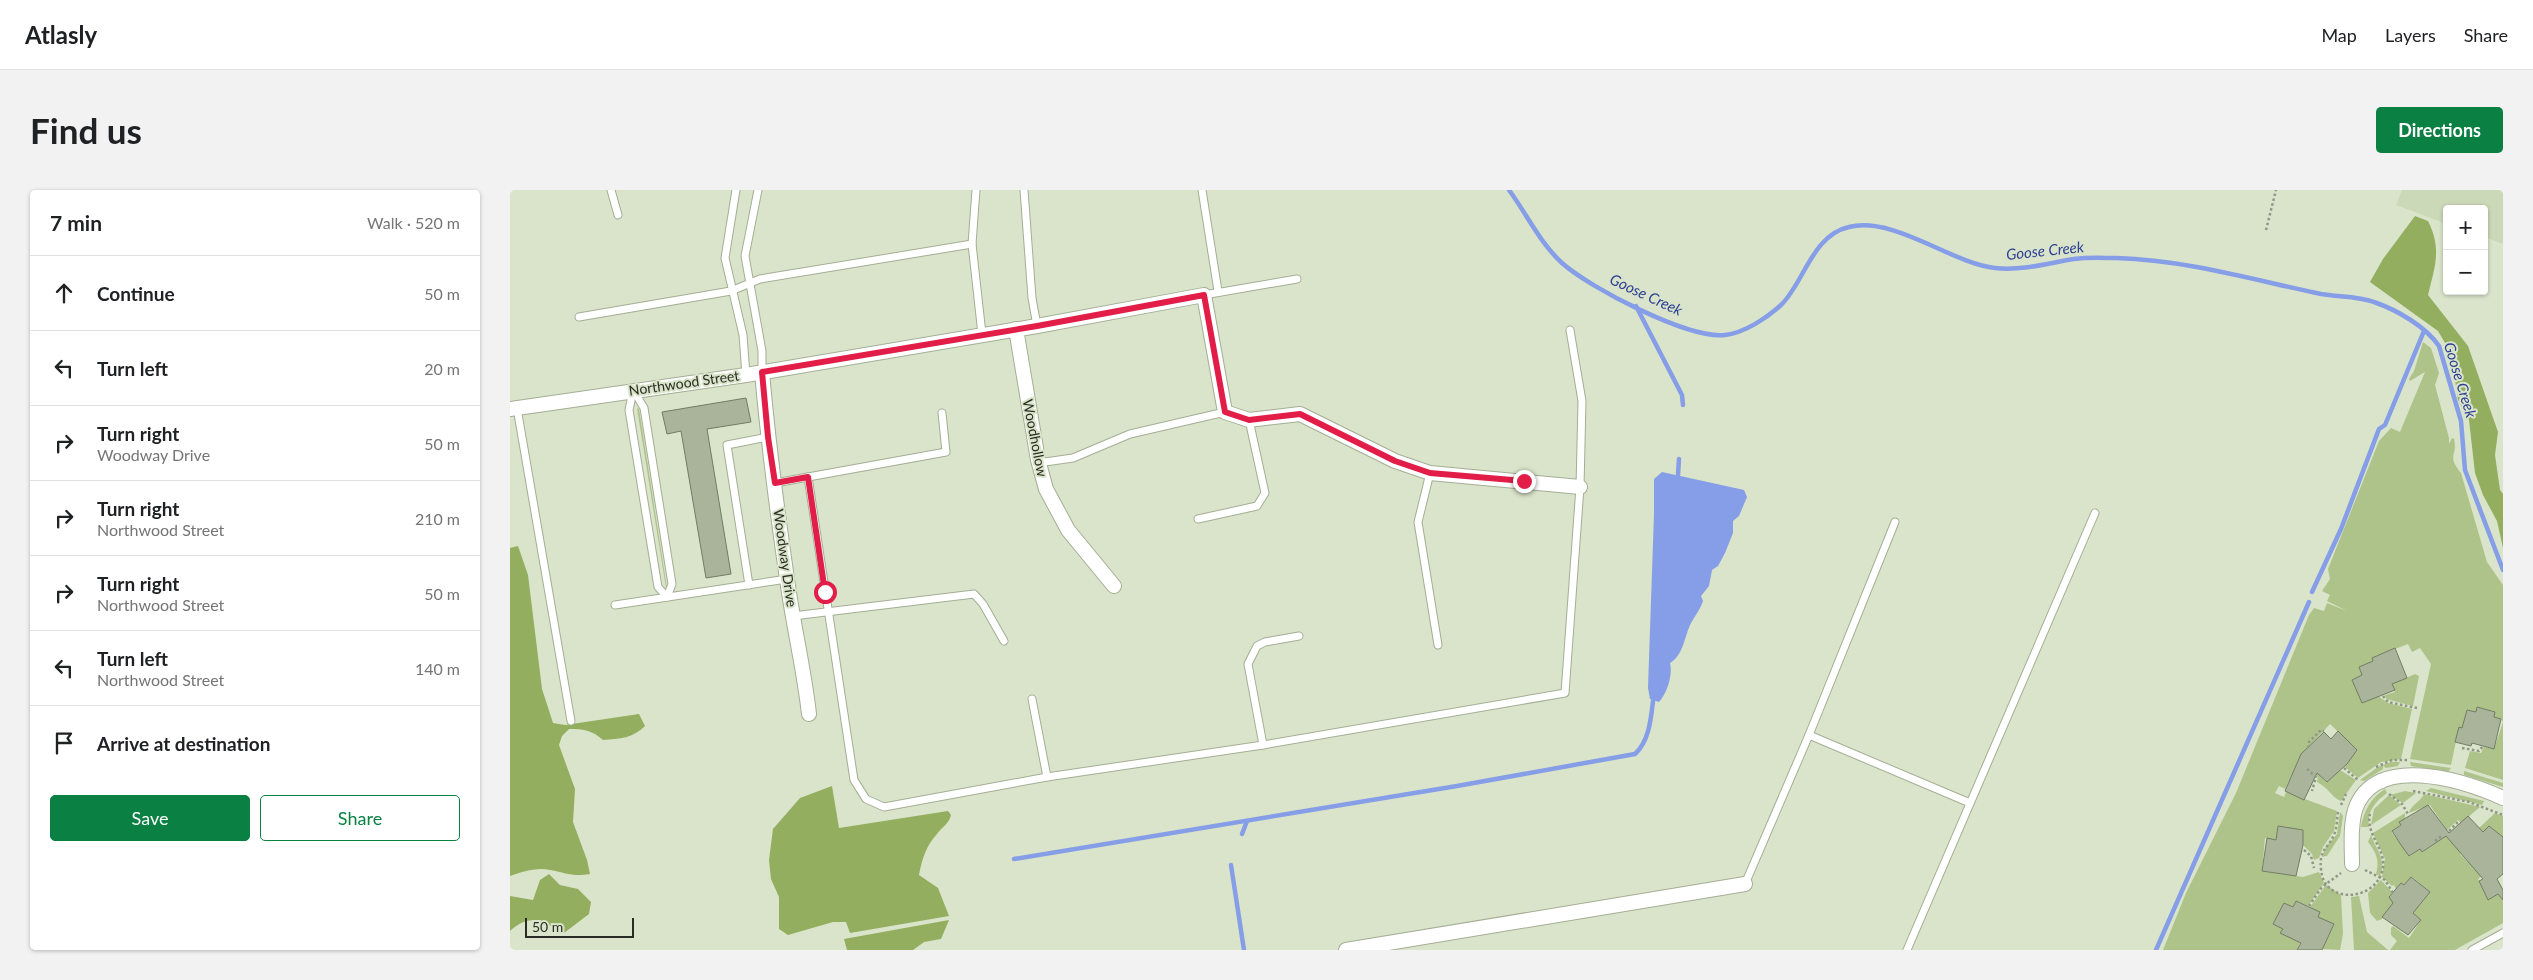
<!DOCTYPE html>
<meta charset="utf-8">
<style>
body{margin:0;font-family:Lato,sans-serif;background:#f2f2f2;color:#202124}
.controls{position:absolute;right:15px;top:15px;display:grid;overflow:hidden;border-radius:5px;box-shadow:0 1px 4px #0004}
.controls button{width:45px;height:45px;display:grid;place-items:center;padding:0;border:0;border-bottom:1px solid #e0e0e0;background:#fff;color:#202124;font:25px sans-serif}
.scale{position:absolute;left:15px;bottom:12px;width:109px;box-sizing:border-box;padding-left:5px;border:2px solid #282c22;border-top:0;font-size:14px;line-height:18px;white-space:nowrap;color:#282c22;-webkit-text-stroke:4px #d9e4ca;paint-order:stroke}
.stop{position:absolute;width:15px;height:15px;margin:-11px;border:4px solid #e11d48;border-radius:50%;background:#fff}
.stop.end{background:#e11d48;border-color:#fff;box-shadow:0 1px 5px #0008}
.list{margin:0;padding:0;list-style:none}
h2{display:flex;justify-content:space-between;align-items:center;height:65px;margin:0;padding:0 20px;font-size:21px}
h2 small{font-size:16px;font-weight:400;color:#757577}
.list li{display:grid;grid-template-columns:32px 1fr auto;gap:15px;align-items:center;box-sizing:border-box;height:75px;padding:0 20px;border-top:1px solid #e0e0e0}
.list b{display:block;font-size:19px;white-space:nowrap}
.list p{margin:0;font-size:16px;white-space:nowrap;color:#757577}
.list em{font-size:16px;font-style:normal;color:#757577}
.actions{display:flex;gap:10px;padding:15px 20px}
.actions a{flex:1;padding:11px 0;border:1px solid #0b8043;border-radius:5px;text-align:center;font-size:18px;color:#0b8043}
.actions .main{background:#0b8043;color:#fff}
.icon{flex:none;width:28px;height:28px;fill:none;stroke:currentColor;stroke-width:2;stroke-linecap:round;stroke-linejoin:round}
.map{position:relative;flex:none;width:1993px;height:760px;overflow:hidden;border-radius:5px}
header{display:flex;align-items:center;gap:30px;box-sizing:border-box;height:70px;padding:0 25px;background:#fff;border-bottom:1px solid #e0e0e0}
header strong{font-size:24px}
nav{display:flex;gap:28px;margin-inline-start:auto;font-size:18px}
.intro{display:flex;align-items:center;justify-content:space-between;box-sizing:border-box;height:120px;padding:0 30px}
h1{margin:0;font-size:35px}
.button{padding:12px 22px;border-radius:5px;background:#0b8043;color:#fff;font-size:18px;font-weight:700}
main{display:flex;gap:30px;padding:0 30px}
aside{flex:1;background:#fff;border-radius:5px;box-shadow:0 1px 4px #0004}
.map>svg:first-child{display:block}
.built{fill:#ccd9b8}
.green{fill:#aec38a}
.forest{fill:#92ae5e}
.water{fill:#869de7}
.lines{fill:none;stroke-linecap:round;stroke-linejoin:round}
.stream{stroke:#869de7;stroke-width:4.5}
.building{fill:#aab49b;stroke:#727c64}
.service-casing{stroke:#a4ae95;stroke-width:9}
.minor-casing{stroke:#a4ae95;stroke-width:16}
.path{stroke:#909885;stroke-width:2.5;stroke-dasharray:2.5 2.5;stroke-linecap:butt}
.service{stroke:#fff;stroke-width:7}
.minor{stroke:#fff;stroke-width:14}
.route{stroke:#e11d48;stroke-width:6}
.labels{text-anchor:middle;stroke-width:4;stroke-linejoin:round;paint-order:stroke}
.street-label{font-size:14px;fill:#282c22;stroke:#d9e4ca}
.water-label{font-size:15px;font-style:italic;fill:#2e4095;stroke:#d9e4ca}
</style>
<header>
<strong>Atlasly</strong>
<nav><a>Map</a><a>Layers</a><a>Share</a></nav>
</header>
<div class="intro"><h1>Find us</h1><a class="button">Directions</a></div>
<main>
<aside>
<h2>7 min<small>Walk · 520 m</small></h2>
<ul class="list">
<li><svg class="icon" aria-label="ahead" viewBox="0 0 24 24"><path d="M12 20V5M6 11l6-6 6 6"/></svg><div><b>Continue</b></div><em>50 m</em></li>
<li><svg class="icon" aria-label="left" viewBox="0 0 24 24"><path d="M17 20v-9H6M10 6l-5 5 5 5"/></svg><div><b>Turn left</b></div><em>20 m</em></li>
<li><svg class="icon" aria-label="right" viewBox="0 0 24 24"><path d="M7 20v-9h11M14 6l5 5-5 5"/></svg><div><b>Turn right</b><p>Woodway Drive</p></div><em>50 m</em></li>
<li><svg class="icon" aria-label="right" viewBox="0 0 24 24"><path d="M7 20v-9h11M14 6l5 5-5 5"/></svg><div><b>Turn right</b><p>Northwood Street</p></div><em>210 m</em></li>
<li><svg class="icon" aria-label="right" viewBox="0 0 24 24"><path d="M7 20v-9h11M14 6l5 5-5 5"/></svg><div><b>Turn right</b><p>Northwood Street</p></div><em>50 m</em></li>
<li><svg class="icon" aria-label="left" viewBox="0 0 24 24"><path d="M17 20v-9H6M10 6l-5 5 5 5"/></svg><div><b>Turn left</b><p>Northwood Street</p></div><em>140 m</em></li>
<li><svg class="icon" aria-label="arrive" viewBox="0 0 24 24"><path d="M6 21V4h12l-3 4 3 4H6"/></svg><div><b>Arrive at destination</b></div></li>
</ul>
<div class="actions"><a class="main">Save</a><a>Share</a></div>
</aside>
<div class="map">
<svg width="1993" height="760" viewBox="0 0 1993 760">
<rect width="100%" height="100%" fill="#d9e4ca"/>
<polygon class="built" points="1892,0 1993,0 1993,54 1974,47 1974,19 1937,19 1937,34 1886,15"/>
<g class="green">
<path d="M1913,152L1921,158L1929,183L1925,195L1939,248V254L1942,248L1944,249C1948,267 1936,264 1951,283L1977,372L1993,395V590L1955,578L1960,561L1971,563L1974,557L1984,559L1993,532L1991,529L1984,527L1985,522L1967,517L1966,522L1957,520L1952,538L1949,537L1941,575L1900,569L1921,474L1910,458L1902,462L1898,454L1862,468L1863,471L1849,477L1852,485L1842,490L1852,512L1868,506L1878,513L1902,519L1891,569L1871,572L1848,588L1835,577L1847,560L1820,534L1791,565L1775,599L1769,596L1765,603L1774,607L1776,602L1827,621L1824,641L1813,657L1809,668L1804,670L1802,664L1793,655V640L1768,636L1766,650L1755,648L1752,681L1793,687L1809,682L1814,693L1798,716L1786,711L1783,717L1774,713L1764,734L1773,739L1771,743L1791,751L1787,760H1653L1676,703L1726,603L1799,425L1804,418L1814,421L1817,413L1837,421L1817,411L1820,405L1812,401L1820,389L1818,379L1869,251L1881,238L1890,242L1915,182L1900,191L1899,189L1904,181Z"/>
<polygon points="127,218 129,219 157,398 156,398"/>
<polygon points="1905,484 1909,486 1903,516 1876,509 1875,505 1885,502 1882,494"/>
<polygon points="1881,572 1890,572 1888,576 1876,578 1873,576 1873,579 1854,591 1850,590 1868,577"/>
<polygon points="1900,572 1941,578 1938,582 1901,576"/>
<path d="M1830,580L1846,590L1831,611C1821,607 1819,598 1807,592L1808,587L1804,583H1808L1816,592Z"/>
<polygon points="1954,581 1993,593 1993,597 1954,585"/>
<polygon points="1921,598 1974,611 1972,615 1916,601"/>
<path d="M1875,599L1877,603C1865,612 1857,621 1859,637H1851C1854,620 1861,608 1875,599Z"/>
<polygon points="1895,601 1906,603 1893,613 1880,605"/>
<path d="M1914,604L1970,617L1951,633L1948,630L1937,640L1920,615L1899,623C1900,616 1911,611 1914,604Z"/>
<polygon points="1879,605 1891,615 1861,635 1864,619"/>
<polygon points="1830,622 1833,626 1830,646 1817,666 1812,667 1816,657 1827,644"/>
<path d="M1895,623C1896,631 1891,635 1882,641V643L1900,666L1910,659L1913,662L1934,645L1937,647L1969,638L1985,623L1993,626V647L1979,636L1950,664L1972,686L1968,689L1978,709L1993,702V733L1945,760H1880L1887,751L1881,745V738L1883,736L1899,748L1911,730L1903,723L1920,702L1902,687L1894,695L1891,693L1886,699L1884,695L1882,696L1872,687L1875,669L1863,643Z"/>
<path d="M1861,645C1866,660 1877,669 1870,686L1866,684C1870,671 1866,662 1858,652Z"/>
<polygon points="1871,690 1882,702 1879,707 1883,713 1872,729 1867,731 1860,723 1858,703"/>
<polygon points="1816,695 1831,705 1833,744 1830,760 1812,759 1824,735 1808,727 1810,722 1800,717"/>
<polygon points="1849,706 1857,742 1878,760 1844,760 1841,707"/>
</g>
<g class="forest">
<path d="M1905,26L1918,31C1932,59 1925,76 1918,105L1958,156L1988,242L1985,265L1990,300L1993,304V358L1987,331L1973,305L1965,283L1959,230L1948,210L1941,163L1928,141L1860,92L1873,69Z"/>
<path d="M8,356L18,385L32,499L43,533L55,535L129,524L135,536C123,548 110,549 93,550C82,540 73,539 59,539L52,546L49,555L65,599L63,632L77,670L80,684C62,687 57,683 40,680C27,677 12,682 0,686V358Z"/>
<path d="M322,596L329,638L438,621L441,625C439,634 432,637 427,644C416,656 412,669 409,685L428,698L439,726L340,743L336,732H323L278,745L269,739V707L261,689L259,670L263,639L290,608Z"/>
<path d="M39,684L50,695L68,699L81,712L79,724L54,743C32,732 21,722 0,741V706L23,710L30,690Z"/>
<polygon points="439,730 431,749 414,752 403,760 337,760 334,749"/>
</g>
<path class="water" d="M1152,282L1234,300L1237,307L1234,314L1229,326L1223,331V343L1215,363L1208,376L1202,380L1199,396L1191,406L1193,411C1190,420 1184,427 1180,435C1174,449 1173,465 1160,473C1163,485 1157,503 1149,512L1140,509L1138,498L1144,324V289Z"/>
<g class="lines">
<g class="stream">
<path d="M999,0C1016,23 1030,53 1052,73C1080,98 1178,149 1215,145C1234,143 1257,128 1271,115C1294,93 1302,45 1339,37C1384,26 1441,73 1485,78C1512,81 1539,73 1564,69C1578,67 1593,68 1607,68C1676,70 1744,90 1811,104C1828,107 1848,106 1864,112C1887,120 1915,136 1929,156L1951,231L1955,280L1993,380"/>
<polyline points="1126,116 1172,205 1173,215"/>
<polyline points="1168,285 1169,269"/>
<polyline points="1802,402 1831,339 1869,239 1875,235 1914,141"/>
<polyline points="732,644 737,631"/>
<path d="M504,669L947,596L1125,564C1139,551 1141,529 1143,511"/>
<polyline points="721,675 734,760"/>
<polyline points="1646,760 1799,412"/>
</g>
</g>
<g class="building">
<polygon points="236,208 241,232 197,239 221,384 196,388 171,241 157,244 152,222"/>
<polygon points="1885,458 1897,488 1882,494 1885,500 1852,513 1842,490 1852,485 1849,477 1863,471 1862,468"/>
<polygon points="1967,517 1985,522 1984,527 1991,529 1984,559 1962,553 1961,556 1945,552 1949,537 1952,538 1957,520 1966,522"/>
<polygon points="1828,541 1847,560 1837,574 1817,592 1807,583 1794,610 1775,601 1791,564 1814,542 1821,549"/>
<polygon points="1918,615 1939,643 1958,626 1973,642 1979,636 1993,647 1993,684 1987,689 1993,700 1993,710 1988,704 1978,710 1969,691 1973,689 1936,646 1912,662 1910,659 1899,666 1891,655 1882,641 1891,635 1889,632"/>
<polygon points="1768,636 1793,640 1793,655 1786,686 1752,681 1757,648 1766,650"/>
<polygon points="1901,687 1920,702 1903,723 1911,730 1898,745 1872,727 1883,713 1879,707 1891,693 1894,695"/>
<polygon points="1786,711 1810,722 1808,727 1824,734 1812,760 1787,760 1791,753 1770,743 1773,739 1763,734 1774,713 1783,717"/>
</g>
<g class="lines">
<g class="service-casing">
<g id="service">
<polyline points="101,0 108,25"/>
<polyline points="226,0 215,68 233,145 236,185"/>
<polyline points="248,0 235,66 252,161 252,182"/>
<polyline points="466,0 462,54 472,144"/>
<polyline points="514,0 522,108 527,136"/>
<polyline points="692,0 708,101"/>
<polyline points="694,105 787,89"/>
<polyline points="69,127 221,101 250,89 462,54"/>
<polyline points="123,201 119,220 148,397 157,407"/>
<polyline points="124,201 134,218 162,394 157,407"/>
<polyline points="7,218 61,531"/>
<polyline points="528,273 563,268 620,244 715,222"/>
<polyline points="920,283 908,332 928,455"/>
<polyline points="298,287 344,590 356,609 374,617 537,587 753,555 1055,503 1070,297 1072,211 1060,140"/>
<polyline points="265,293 436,262 432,223"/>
<polyline points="688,329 747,316 755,303 739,230"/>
<polyline points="239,395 217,255 258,247"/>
<polyline points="105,415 277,389"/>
<polyline points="283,426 464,404 473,414 494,451"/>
<polyline points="522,509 537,587"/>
<polyline points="1299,545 1460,613"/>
<polyline points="753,555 738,474 747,456 755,452 789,446"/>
<polyline points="1235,694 1299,545 1385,332"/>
<polyline points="1397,760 1585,323"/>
<polyline points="1962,760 1993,743"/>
</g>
</g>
<g class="minor-casing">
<g id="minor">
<polyline points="506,139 528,270 536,299 558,340 604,396"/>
<path d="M252,182C258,251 267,320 277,389C283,434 294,479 299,524"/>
<polyline points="0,219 236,185 527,136 694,105 715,222 739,230 790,224 885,271 920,283 1070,297"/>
<path d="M1842,674C1842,657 1840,637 1845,620C1864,562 1953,590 1993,608"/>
<polyline points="836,760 1235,694"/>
</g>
</g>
<g class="path">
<polyline points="1756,40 1766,0"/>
<polyline points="1873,506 1878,512 1907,518"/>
<polyline points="1798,558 1799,552 1811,540 1814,541"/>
<polyline points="1952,558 1969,561 1973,556"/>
<polyline points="1866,577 1882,570 1899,570"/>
<polyline points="1834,578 1848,590"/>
<polyline points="1797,579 1806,587 1802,601"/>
<polyline points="1903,601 1959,612 1993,625"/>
<polyline points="1879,604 1892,614 1898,624"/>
<polyline points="1831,615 1836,604"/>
<path d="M1828,622C1827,629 1827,638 1824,645C1817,660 1809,659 1811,679C1813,714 1863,712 1872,682C1879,661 1855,646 1860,624"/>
<polyline points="1939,641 1948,632 1950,634"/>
<polyline points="1925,651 1933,645"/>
<polyline points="1794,660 1801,666 1804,678"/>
<polyline points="1855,680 1875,690 1883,703"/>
<polyline points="1799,716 1812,697 1831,683"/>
</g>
<use href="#service" class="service"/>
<use href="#minor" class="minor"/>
</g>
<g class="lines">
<polyline class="route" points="315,402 298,287 265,293 258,247 252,182 527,136 694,105 715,222 739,230 790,224 885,271 920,283 1014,291"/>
</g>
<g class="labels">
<g class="street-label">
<text transform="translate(174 193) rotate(-8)" y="5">Northwood Street</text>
<text transform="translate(525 248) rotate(79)" y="5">Woodhollow</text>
<text transform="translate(275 368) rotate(82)" y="5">Woodway Drive</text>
</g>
<g class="water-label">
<text transform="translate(1535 61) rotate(-6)" y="5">Goose Creek</text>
<text transform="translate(1136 105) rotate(25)" y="5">Goose Creek</text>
<text transform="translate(1950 190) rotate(73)" y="5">Goose Creek</text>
</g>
</g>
</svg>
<div class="controls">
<button>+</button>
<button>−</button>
</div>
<div class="scale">50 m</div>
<div class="stop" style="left:315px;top:402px"></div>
<div class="stop end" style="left:1014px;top:291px"></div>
</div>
</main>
